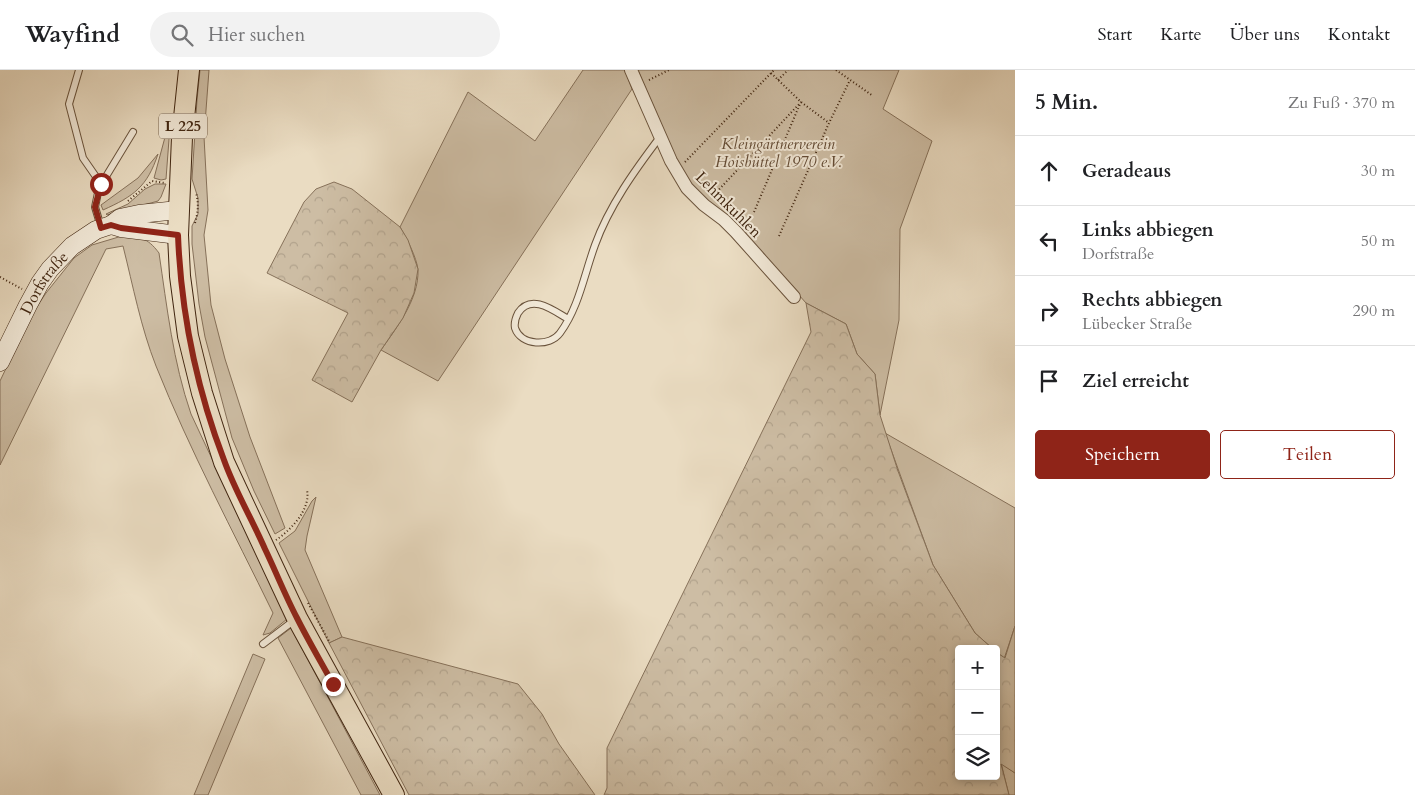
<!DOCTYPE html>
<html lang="de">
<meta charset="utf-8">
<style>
body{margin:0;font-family:Cardo,serif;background:#f2f2f2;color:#202124}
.controls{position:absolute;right:15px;bottom:15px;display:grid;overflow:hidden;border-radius:5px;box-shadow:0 2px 8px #0003}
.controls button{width:45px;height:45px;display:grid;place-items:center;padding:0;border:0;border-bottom:1px solid #e0e0e0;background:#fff;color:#202124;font:25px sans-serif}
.stop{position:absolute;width:15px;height:15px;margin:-11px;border:4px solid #8f2418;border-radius:50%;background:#fff}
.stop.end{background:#8f2418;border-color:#fff;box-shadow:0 1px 5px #0008}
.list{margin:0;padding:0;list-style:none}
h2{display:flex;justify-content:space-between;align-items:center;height:65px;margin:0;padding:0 20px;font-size:21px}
h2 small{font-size:16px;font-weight:400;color:#757577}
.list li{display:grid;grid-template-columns:32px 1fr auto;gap:15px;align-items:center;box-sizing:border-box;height:70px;padding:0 20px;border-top:1px solid #e0e0e0}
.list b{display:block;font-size:19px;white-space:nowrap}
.list p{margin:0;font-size:16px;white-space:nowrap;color:#757577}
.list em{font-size:16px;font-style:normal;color:#757577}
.actions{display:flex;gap:10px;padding:15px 20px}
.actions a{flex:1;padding:11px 0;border:1px solid #8f2418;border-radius:5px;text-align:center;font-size:18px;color:#8f2418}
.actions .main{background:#8f2418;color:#fff}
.icon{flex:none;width:28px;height:28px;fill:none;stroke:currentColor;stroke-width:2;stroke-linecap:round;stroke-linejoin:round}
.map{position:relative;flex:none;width:1015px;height:725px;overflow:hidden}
header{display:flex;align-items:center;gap:30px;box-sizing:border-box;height:70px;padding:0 25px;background:#fff;border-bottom:1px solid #e0e0e0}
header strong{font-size:24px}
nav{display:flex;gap:28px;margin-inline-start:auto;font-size:18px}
.search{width:350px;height:45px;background:#f2f2f2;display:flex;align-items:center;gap:12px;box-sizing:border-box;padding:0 18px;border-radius:28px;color:#757577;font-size:19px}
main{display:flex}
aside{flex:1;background:#fff}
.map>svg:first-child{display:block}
.green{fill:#cdbda4;stroke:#86715a}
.forest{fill:url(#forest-crowns);stroke:#86715a}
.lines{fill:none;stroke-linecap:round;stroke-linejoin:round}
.lane-casing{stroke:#6a533c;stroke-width:8}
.street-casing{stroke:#6a533c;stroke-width:14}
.secondary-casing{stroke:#402510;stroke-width:19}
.primary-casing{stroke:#402510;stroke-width:22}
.path{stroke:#402510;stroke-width:2;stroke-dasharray:1 2.5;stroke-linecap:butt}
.lane{stroke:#f1e8d7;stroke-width:6}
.street{stroke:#f1e8d7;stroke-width:12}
.secondary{stroke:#f1e8d7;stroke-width:18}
.primary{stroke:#eadcc2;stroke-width:20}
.route{stroke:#8f2418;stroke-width:6}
.labels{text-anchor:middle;stroke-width:4;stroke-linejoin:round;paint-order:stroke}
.shield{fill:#f1e8d7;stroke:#75604c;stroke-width:1}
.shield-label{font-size:15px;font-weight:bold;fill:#402510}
.park-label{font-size:16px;font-style:italic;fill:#634b35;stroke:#f1e8d7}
.street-label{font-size:16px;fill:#402510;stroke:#f1e8d7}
</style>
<header>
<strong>Wayfind</strong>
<div class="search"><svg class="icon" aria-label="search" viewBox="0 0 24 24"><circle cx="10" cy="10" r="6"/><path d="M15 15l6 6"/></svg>Hier suchen</div>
<nav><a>Start</a><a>Karte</a><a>Über uns</a><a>Kontakt</a></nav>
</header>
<main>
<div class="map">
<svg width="1015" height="725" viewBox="0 0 1015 725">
<defs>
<pattern id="forest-crowns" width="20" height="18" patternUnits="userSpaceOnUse" patternTransform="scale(1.25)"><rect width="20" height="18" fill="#cdbda4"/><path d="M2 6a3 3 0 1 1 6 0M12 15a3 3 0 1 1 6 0" fill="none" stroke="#b1a28c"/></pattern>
</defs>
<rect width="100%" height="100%" fill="#eadcc2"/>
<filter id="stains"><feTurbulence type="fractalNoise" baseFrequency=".004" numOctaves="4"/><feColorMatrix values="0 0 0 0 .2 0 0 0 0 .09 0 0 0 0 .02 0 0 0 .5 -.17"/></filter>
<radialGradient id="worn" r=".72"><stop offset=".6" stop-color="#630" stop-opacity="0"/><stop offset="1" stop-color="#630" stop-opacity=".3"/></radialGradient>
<g class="green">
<polygon points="200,0 209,0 204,67 208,140 204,165 211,235 225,289 250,367 285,458 275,464 254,421 232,368 205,267 199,234 192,174 192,156 198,144 198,128 192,109 197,30"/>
<path d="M583,0H625L632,19L438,311L381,280C397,257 419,229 418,200C417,188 406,167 400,157L468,22L535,71Z"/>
<polygon points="638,0 899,0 883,39 932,71 900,159 899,250 880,345 875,304 857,284 846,254 806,233 732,149 699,127 678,100"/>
<polygon points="168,56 170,56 166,109 161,110 154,108"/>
<path d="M158,84C147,117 134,126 103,140L101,135L138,108Z"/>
<polygon points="155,114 166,114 161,127 158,131 107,145 106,144 128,134 145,119"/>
<path d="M122,166C140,167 147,167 159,183C167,237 173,292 191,344L287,549L270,563L263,565L273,543C233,461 190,381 156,296C141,258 133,216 123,176L106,179L0,395V311L32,244L46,223L74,188L92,175Z"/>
<polygon points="885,363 1015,438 1015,556 1004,589 996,582 996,579 993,579 975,563 933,495"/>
<polygon points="316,427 307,466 305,480 342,567 329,573 279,473 295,461 312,431"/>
<polygon points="291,558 380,725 361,725 278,568"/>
<polygon points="253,584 265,589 208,725 194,725"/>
<polygon points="1001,693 1015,703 1015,725 1009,725"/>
</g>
<g class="forest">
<polygon points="334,112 352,119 400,157 408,170 418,199 414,223 403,248 381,280 352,332 312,310 348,243 267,203 304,132 316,119"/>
<polygon points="806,233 846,254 857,284 875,304 880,345 898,401 933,495 975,563 993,579 959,579 959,706 996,706 996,582 1005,588 1015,556 1015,703 1001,694 1009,725 604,725 607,718 607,678 811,262"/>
<polygon points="342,567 518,614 542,644 559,674 595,725 409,725 329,573"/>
</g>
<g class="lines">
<g class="lane-casing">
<g id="lane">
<polyline points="79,0 69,34 83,88 101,114"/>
<polyline points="101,157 95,137 99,118 133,62"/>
<path d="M568,249C553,240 531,223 518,243C516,247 514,253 515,258C521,276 550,277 560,263C579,237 584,205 595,175C609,136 635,100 660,67"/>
<polyline points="263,574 296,549"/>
</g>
</g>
<g class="street-casing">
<polyline id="street" points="631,0 671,91 687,118 704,135 724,150 736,162 794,227"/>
</g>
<g class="secondary-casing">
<g id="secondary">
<polyline points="111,155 121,158 178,165"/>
<path id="s1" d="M0,292L28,235L40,213L50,199L72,176L96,160L111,155L120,148L139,144L178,140"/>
</g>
</g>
<g class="primary-casing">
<polyline id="primary" points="189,0 182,67 178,165 180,206 188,266 202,323 224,392 297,548 394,725"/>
</g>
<g class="path">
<polyline points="836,0 873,26"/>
<polyline points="771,3 801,32 829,53"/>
<polyline points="649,10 669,0"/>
<polyline points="778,10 788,0"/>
<polyline points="685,92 774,0"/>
<polyline points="712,127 801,32"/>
<polyline points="128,131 152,111 165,113"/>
<polyline points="754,142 800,34"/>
<path d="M195,153C198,143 199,133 196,123"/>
<polyline points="779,166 829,53 850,10"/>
<polyline points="0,207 22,219"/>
<path d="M276,470C291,460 311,439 307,420"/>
<polyline points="308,533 330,573"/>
</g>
<use href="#lane" class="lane"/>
<use href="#street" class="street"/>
<use href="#secondary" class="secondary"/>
<use href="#primary" class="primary"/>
</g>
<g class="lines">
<path class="route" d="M101,114L95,137L101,158L111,155L121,158L178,165C181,242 196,317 224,390C235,421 252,449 265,479C276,502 285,525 297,548C308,570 321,592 333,614"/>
</g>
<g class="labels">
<rect class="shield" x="159" y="43.5" width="48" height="25" rx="4"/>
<g class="shield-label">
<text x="183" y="61">L 225</text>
</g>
<g class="park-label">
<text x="778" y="79">Kleingärtnerverein<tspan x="778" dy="18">Hoisbüttel 1970 e.V.</tspan></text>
</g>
<g class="street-label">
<text transform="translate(729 134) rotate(45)" y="6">Lehmkuhlen</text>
<text dy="6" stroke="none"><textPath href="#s1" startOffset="91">Dorfstraße</textPath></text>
</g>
</g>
<rect width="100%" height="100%" filter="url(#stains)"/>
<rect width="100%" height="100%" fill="url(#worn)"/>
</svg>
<div class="controls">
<button>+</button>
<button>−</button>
<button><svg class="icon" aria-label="layers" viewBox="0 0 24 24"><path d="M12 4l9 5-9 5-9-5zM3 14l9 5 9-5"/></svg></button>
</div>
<div class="stop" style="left:101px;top:114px"></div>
<div class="stop end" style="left:333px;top:614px"></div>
</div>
<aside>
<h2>5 Min.<small>Zu Fuß · 370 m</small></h2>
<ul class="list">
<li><svg class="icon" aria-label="ahead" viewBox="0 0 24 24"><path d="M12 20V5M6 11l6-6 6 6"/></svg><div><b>Geradeaus</b></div><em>30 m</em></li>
<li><svg class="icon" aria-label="left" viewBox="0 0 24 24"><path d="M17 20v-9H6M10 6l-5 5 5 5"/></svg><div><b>Links abbiegen</b><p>Dorfstraße</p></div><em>50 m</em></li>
<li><svg class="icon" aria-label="right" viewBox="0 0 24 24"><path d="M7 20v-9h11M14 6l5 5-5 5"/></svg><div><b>Rechts abbiegen</b><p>Lübecker Straße</p></div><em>290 m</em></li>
<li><svg class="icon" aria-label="arrive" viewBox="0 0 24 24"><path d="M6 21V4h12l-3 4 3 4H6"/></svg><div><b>Ziel erreicht</b></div></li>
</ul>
<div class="actions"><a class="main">Speichern</a><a>Teilen</a></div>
</aside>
</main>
